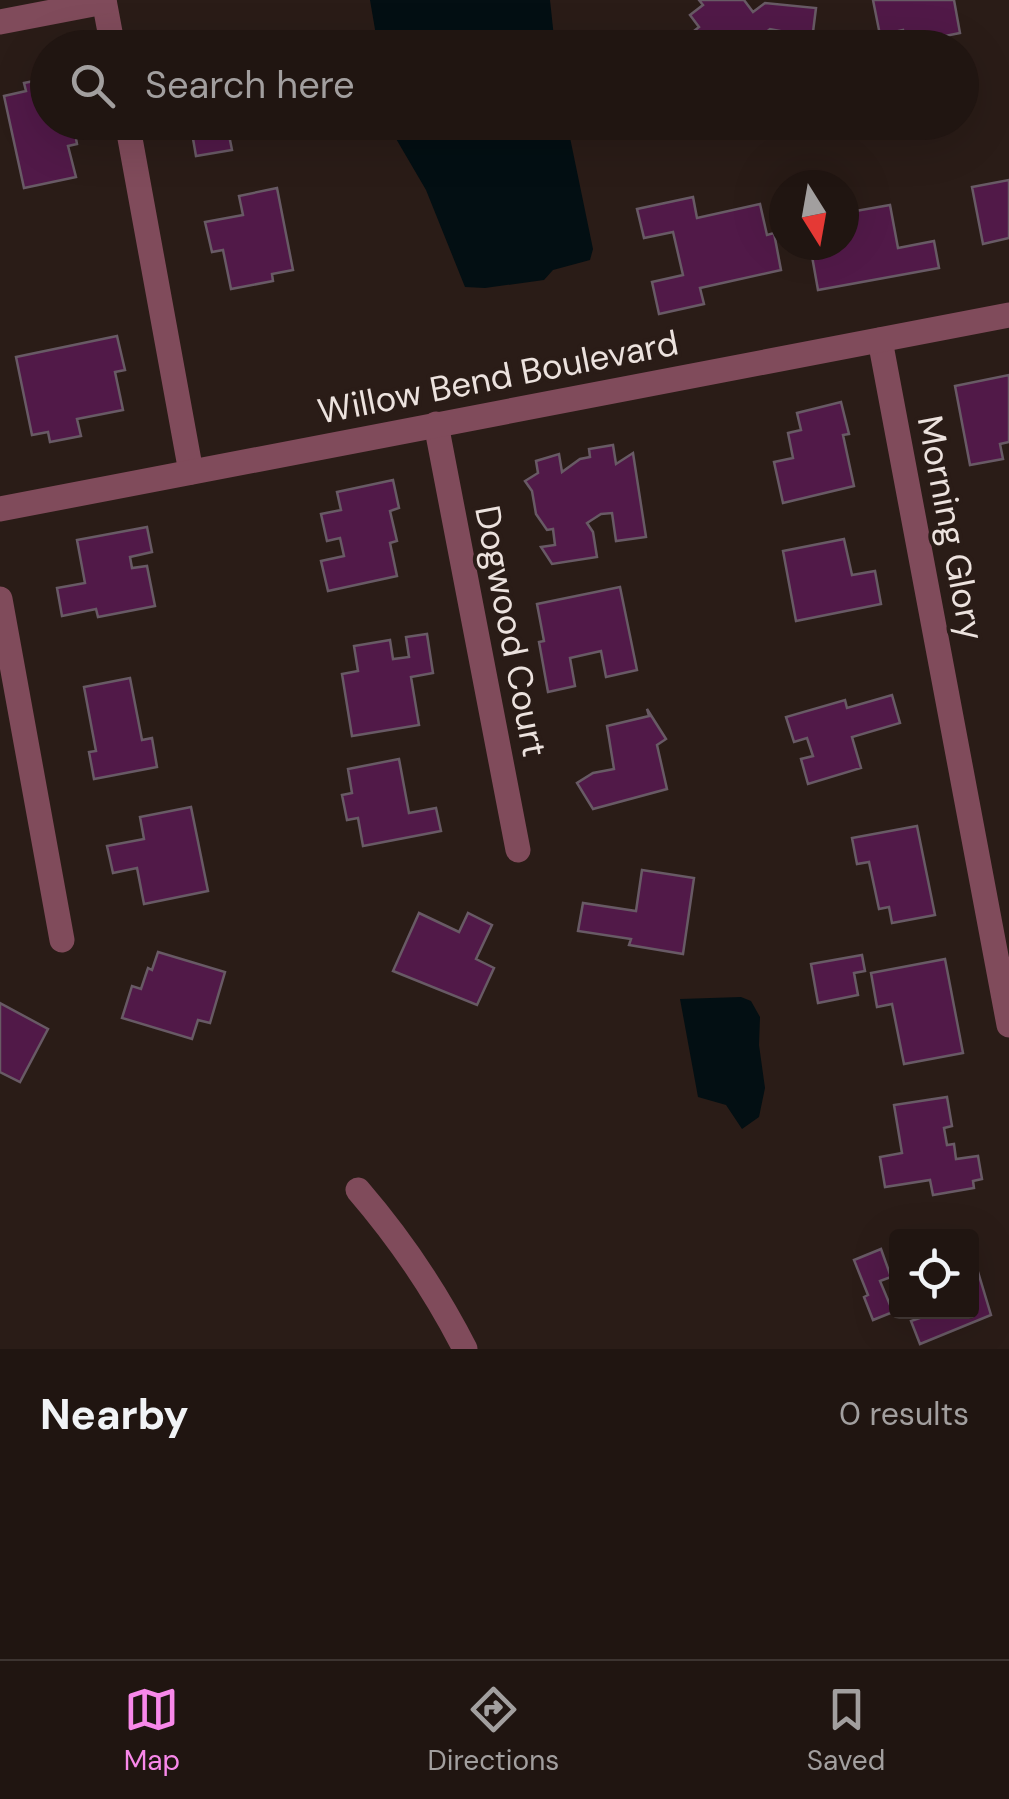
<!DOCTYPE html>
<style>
body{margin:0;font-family:"DM Sans",sans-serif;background:#2d221f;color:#f1f3f6}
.controls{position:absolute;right:30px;bottom:30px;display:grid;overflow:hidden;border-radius:10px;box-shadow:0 10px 40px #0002}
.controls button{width:90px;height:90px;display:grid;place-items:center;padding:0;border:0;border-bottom:2px solid #3d3431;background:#201511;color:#f1f3f6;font:50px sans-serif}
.compass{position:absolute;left:769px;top:170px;width:90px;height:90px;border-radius:50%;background:#201511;box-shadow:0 10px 40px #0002;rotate:169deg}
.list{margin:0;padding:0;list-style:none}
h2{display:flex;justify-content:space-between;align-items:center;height:130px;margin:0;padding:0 40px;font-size:42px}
h2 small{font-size:32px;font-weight:400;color:#a29f9f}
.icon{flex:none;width:55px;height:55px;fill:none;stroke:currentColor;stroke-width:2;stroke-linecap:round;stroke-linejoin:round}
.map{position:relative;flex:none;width:1009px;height:1349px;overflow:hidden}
.search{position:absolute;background:#201511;box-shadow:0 10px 40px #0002;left:30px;right:30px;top:30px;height:110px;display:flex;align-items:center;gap:25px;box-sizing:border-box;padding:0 35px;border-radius:55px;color:#a29f9f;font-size:38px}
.sheet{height:310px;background:#201511}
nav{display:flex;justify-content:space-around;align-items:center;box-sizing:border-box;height:140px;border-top:2px solid #3d3431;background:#201511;font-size:28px;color:#a29f9f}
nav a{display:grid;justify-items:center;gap:5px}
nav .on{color:#f888ea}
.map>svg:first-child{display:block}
.water{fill:#030f13}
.building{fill:#511948;stroke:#685a65;stroke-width:2.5}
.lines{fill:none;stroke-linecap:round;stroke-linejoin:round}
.minor{stroke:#804b5b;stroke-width:25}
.labels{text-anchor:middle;stroke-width:8;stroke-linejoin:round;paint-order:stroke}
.street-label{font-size:35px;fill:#ece2de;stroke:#2a1c17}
</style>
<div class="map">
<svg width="1009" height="1349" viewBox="0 0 1009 1349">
<rect width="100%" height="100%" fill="#2a1c17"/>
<g class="water">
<polygon points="370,0 550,0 555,47 378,47"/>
<polygon points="392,123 567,123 593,249 590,260 553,270 544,280 485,288 465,287 426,190 395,137"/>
<polygon points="741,997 751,1001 760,1017 759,1045 765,1088 759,1117 742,1129 726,1105 698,1097 680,999"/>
</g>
<g class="building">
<polygon points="699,0 744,0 753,12 765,3 816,8 813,32 811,37 770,29 754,42 758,48 691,48 684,39 699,27 690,15 703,5"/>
<polygon points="873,0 954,0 960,33 905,44 903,30 880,35"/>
<polygon points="302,37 304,48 240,48"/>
<polygon points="48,78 48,122 73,122 77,144 68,146 76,177 24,188 4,96 26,91 24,83"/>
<polygon points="216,122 300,122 229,135 232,150 196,156 191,127"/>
<polygon points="1009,180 1009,238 983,244 972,187"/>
<polygon points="277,188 293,270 272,274 273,281 231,289 223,250 212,252 205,222 243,215 239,196"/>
<polygon points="693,197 697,218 760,204 767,235 774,233 781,270 700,288 704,304 659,314 652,282 683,275 673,232 644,238 637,209"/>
<polygon points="890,205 898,248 934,241 939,268 818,290 810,245 844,245 844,213"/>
<polygon points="117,336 125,370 115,372 123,410 77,419 81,436 50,442 48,432 32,435 16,357"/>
<polygon points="1009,375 1009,442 1000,444 1003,459 970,465 955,386"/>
<polygon points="841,402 849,434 843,435 854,486 783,503 774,462 793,458 788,433 801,430 797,413"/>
<polygon points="613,445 616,464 633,453 646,537 616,541 612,513 601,514 587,523 593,532 597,557 552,564 541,547 555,545 553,529 547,530 536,514 532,491 525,481 538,473 536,461 559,454 562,472 580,459 590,457 589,449"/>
<polygon points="393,480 399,508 390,511 397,541 390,543 397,576 328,591 321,561 344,556 340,538 327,541 321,514 341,510 337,492"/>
<polygon points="147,527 152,552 130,557 132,568 147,566 155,606 98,617 96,609 62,616 57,588 85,583 77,540"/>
<polygon points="844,539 852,575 875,571 881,604 796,621 783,551"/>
<polygon points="620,587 637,670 606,677 601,651 570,658 575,686 548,692 539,642 544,641 537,604"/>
<polygon points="427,634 433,673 411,677 419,725 352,736 342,674 358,671 354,646 390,640 393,659 409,657 406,637"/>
<polygon points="130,678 142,740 152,738 157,767 94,779 89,752 96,751 84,687"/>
<polygon points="892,695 900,723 852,737 861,768 808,784 801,759 813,756 807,738 794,742 786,717 845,700 847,708"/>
<polygon points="647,709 666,739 657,745 667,789 593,809 577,783 593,773 614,769 607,726 649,716"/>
<polygon points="399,759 409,813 436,808 441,831 363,846 358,818 347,820 342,795 352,793 348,769"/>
<polygon points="191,807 208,891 144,904 137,868 113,873 107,846 144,839 140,817"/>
<polygon points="917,826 935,915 892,923 889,907 879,909 869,862 857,864 852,838"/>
<polygon points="642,870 694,878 683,954 629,945 631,939 578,931 583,903 636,911"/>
<polygon points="419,913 459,932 468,913 492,925 476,959 494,968 477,1005 393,971"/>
<polygon points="158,952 225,972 210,1023 198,1020 192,1039 122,1018 132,986 141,989 148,968 152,970"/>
<polygon points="862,955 865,971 854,973 858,995 818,1003 811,964"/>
<polygon points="945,959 963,1053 904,1064 892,1004 877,1007 871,973"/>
<polygon points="0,1003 48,1029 20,1082 0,1072"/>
<polygon points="947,1097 952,1126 944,1128 947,1145 954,1144 956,1159 978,1156 982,1179 973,1181 974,1188 933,1195 930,1180 885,1187 880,1157 902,1153 894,1105"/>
<polygon points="881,1249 891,1277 880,1281 893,1312 873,1320 864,1297 868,1295 854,1260"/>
<polygon points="972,1252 991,1315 920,1344 911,1321 937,1312 972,1312"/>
</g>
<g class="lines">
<g class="minor">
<polyline points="104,0 113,48"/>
<polyline points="0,22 104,2"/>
<polyline points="127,122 191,472"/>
<polyline points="880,340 1009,1025"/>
<polyline points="436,424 518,850"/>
<polyline points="0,509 1009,315"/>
<polyline points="0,599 62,940"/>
<path d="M358,1190C401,1240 435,1290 465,1349"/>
</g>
</g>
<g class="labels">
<g class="street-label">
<text transform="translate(498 377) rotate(-11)" y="12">Willow Bend Boulevard</text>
<text transform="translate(951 528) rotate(79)" y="12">Morning Glory</text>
<text transform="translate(511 631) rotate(79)" y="12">Dogwood Court</text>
</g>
</g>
</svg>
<div class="controls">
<button><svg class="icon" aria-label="locate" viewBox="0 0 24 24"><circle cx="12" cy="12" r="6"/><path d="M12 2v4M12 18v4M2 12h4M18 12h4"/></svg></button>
</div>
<svg class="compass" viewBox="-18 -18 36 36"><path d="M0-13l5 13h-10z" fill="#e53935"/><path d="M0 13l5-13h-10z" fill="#a29f9f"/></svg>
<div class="search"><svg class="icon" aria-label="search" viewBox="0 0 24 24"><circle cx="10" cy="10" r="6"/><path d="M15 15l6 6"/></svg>Search here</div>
</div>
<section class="sheet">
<h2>Nearby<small>0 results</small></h2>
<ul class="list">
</ul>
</section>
<nav>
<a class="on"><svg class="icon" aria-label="map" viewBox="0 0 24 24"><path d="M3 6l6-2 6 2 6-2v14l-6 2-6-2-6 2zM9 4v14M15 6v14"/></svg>Map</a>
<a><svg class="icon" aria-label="directions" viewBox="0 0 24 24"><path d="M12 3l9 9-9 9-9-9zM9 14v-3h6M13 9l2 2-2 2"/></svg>Directions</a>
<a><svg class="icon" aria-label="saved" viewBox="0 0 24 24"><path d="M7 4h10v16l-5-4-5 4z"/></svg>Saved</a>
</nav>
